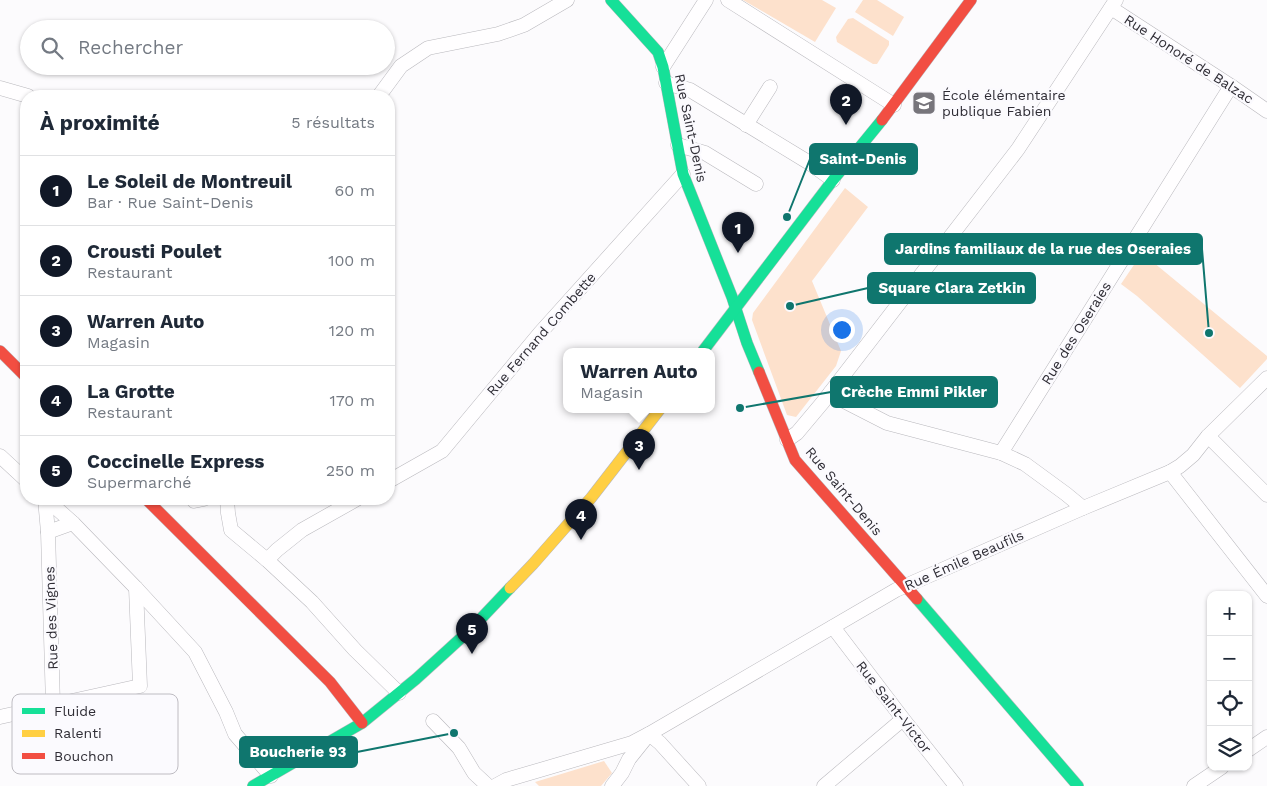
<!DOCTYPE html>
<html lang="fr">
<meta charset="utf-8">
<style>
body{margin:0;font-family:"Work Sans",sans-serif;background:#f6f6f7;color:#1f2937}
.controls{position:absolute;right:15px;bottom:15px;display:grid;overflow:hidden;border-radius:10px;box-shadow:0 1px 4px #0004}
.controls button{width:45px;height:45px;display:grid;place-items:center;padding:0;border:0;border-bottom:1px solid #e0e1e3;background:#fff;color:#1f2937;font:25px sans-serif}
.you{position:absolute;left:841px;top:329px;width:18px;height:18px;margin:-12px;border:4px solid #fff;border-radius:50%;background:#1a73e8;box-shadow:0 0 0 8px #1a73e833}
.badge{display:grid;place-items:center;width:32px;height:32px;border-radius:50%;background:#111827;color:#fff;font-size:16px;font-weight:700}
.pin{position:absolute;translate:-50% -41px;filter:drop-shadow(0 1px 2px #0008)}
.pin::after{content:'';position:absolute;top:26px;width:18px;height:15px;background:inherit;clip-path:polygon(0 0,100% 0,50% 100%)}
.popup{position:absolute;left:563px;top:348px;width:152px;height:65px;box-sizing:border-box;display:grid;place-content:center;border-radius:10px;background:#fff;filter:drop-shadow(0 1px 4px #0005);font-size:16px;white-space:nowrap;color:#747a83}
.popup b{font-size:19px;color:#1f2937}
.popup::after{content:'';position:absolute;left:50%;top:100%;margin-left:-10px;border:10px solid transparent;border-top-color:#fff}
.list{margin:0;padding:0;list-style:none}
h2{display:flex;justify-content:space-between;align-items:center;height:65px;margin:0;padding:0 20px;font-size:21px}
h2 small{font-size:16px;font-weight:400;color:#747a83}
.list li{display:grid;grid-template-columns:32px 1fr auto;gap:15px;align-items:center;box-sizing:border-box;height:70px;padding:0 20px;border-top:1px solid #e0e1e3}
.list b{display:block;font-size:19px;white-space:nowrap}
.list p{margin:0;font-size:16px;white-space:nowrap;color:#747a83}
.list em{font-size:16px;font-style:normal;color:#747a83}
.icon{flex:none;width:28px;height:28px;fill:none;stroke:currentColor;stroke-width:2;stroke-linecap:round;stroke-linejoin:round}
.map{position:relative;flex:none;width:1267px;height:786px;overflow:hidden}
.search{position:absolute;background:#fff;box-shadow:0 1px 4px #0004;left:20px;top:20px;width:375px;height:55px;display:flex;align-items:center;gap:12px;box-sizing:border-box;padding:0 18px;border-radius:28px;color:#747a83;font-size:19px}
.panel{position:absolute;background:#fff;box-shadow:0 1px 4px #0004;left:20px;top:90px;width:375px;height:415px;border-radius:20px}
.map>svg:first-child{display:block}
.green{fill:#fde1cc}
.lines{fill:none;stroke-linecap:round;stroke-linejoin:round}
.street-casing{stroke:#b9b8bd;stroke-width:15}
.fast-casing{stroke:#b9b8bd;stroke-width:12}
.slow-casing{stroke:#b9b8bd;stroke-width:12}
.jam-casing{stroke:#b9b8bd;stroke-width:12}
.street{stroke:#fffeff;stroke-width:14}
.fast{stroke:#16e098;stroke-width:11}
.slow{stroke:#ffcf43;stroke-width:11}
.jam{stroke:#f24e42;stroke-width:11}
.labels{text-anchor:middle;stroke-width:4.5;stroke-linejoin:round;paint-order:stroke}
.street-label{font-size:14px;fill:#2f2d35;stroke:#fbfafe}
.poi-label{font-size:14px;fill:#2f2d35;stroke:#fbfafe;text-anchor:start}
.key{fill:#fbfafe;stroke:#bebcc2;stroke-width:1}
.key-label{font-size:14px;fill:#2f2d35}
.leader{fill:none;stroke:#0f766e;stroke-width:2}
.callout-dot{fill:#0f766e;stroke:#fbfafe;stroke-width:2}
.callout{fill:#0f766e;stroke:#0f766e;stroke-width:2}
.callout-label{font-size:15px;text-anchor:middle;font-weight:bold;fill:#fff}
</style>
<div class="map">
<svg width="1267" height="786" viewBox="0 0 1267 786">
<rect width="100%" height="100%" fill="#fcfbfd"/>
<g class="green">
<polygon points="743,0 822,0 836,8 815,42"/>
<polygon points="863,0 877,0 904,17 893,36 855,12"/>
<polygon points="853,18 889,41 889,45 877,64 873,64 837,42 836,37 848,19"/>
<polygon points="845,188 868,207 812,281 841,351 836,366 796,417 787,415 752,320 753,313"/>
<polygon points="1142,253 1267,356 1267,359 1240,388 1137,296 1121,284"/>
<polygon points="604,761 612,773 601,786 539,786 535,782"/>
</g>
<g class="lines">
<g class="street-casing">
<g id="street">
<polyline points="728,0 894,105"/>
<polyline points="1111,8 1231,86 1267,111"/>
<polyline points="663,67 706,0"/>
<polyline points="666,83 690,90 808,162 833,180"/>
<polyline points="0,88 28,96"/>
<polyline points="379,96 401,66 428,48 498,34 524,25 567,0"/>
<polyline points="746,125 770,87"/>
<polyline points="678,145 705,153 756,184"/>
<polyline points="830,393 844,401 887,423 1001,453 1025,464 1066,494 1083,508"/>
<polyline points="1208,436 1267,495"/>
<polyline points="787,440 797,433 823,402 1018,149 1116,0"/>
<polyline points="1001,453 1231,86"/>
<polyline points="0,456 26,480"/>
<polyline points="1170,472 1267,596"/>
<polyline points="389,481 442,451 540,333 683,174"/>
<polyline points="45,499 48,532 53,705"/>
<polyline points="46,499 73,523 136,588 195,652 226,712 235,734 271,776"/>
<polyline points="227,499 228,513 231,530 267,560 312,602 355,650 399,693"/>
<polyline points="194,501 204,499"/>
<polyline points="48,532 73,523"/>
<polyline points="267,560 277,550 302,530 357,499"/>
<polyline points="833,627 903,719 956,786"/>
<polyline points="0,717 140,686 136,588"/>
<polyline points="433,721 459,748 474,773 488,786"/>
<polyline points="1248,750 1267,737"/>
<polyline points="495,786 506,780 632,743 649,734 896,590 1083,508 1170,472 1180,466 1193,455 1208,436 1267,378"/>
<polyline points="612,786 622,773 629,759 649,734 660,743 699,786"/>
<polyline points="824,786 903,719"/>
<polyline points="1194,786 1222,767"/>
</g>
</g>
<g class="fast-casing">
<g id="fast">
<polyline points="611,0 658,52 663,67 683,174 732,297 747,343 759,372"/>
<polyline points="703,351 833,180 882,120"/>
<polyline points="917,599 1078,786"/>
<polyline points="253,786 362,723 416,679 449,649 473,627 510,588"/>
</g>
</g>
<g class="slow-casing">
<polyline id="slow" points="510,588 533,564 591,498 660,409"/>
</g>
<g class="jam-casing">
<g id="jam">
<polyline points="882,120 971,0"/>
<polyline points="0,351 26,377"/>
<polyline points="759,372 795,460 917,599"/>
<polyline points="146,499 330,682 362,723"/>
</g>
</g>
<use href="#street" class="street"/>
<use href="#fast" class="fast"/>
<use href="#slow" class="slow"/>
<use href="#jam" class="jam"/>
</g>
<defs>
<g id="school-square" transform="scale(1.25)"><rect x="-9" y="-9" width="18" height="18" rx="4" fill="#77757b" stroke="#fbfafe"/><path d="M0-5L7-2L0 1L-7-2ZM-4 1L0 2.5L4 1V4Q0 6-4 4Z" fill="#fff"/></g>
</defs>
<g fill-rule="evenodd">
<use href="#school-square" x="924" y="103"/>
</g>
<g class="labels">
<g class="street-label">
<text transform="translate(1189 59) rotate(33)" y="5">Rue Honoré de Balzac</text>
<text transform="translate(691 128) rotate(78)" y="5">Rue Saint-Denis</text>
<text transform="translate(1076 333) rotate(-58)" y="5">Rue des Oseraies</text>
<text transform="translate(541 334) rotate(-49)" y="5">Rue Fernand Combette</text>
<text transform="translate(844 491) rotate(50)" y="5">Rue Saint-Denis</text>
<text transform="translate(964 560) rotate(-24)" y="5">Rue Émile Beaufils</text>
<text transform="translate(51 618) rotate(-92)" y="5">Rue des Vignes</text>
<text transform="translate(894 707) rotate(52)" y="5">Rue Saint-Victor</text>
</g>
<g class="poi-label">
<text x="942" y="100">École élémentaire<tspan x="942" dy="16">publique Fabien</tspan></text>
</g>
</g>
<rect x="12" y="694" width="166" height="80" rx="8" class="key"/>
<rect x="22" y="708" width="23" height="6" fill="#16e098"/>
<rect x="22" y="730" width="23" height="7" fill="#ffcf43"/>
<rect x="22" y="753" width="23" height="6" fill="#f24e42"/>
<g class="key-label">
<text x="54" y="716">Fluide</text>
<text x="54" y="738">Ralenti</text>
<text x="54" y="761">Bouchon</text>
</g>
<path class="leader" d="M787 217L810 159M1209 333L1202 249M790 306L868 288M740 408L831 392M454 733L357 752"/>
<g class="callout-dot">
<circle cx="787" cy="217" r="5"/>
<circle cx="1209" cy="333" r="5"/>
<circle cx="790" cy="306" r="5"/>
<circle cx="740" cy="408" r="5"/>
<circle cx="454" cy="733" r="5"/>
</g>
<g class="callout">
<rect x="810" y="144" width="107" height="30" rx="5"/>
<rect x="885" y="234" width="317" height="30" rx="5"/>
<rect x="868" y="273" width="167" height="30" rx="5"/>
<rect x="831" y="377" width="166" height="30" rx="5"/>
<rect x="240" y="737" width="117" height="30" rx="5"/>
</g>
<g class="callout-label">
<text x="863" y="164">Saint-Denis</text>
<text x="1043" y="254">Jardins familiaux de la rue des Oseraies</text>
<text x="952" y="293">Square Clara Zetkin</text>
<text x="914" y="397">Crèche Emmi Pikler</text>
<text x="298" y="757">Boucherie 93</text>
</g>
</svg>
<div class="controls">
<button>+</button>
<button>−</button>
<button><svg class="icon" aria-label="locate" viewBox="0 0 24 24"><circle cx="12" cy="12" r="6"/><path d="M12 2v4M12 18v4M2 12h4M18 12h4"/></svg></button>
<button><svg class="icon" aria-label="layers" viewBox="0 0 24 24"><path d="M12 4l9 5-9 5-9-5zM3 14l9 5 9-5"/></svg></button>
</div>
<div class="you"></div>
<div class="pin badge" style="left:738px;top:253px">1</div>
<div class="pin badge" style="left:846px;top:125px">2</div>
<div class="pin badge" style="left:639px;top:470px">3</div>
<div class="popup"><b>Warren Auto</b>Magasin</div>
<div class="pin badge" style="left:581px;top:540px">4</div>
<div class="pin badge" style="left:472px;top:654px">5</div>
<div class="search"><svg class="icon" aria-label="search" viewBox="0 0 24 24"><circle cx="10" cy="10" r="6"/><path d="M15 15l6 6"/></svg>Rechercher</div>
<section class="panel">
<h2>À proximité<small>5 résultats</small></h2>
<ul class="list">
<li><span class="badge">1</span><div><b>Le Soleil de Montreuil</b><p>Bar · Rue Saint-Denis</p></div><em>60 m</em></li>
<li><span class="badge">2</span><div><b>Crousti Poulet</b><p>Restaurant</p></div><em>100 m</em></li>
<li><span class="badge">3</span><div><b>Warren Auto</b><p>Magasin</p></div><em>120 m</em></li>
<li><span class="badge">4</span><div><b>La Grotte</b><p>Restaurant</p></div><em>170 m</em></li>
<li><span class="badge">5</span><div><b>Coccinelle Express</b><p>Supermarché</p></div><em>250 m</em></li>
</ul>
</section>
</div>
